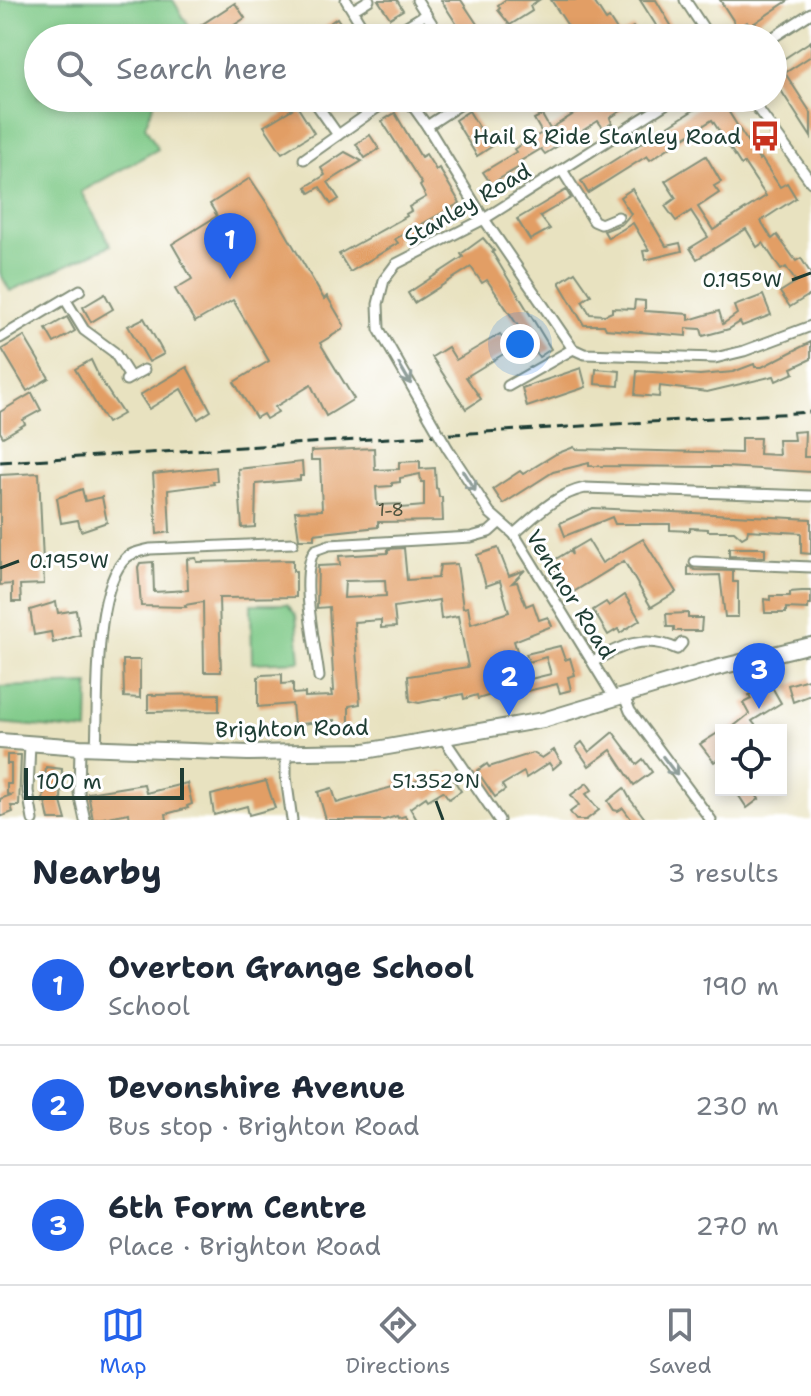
<!DOCTYPE html>
<meta charset="utf-8">
<style>
body{margin:0;font-family:"Shantell Sans",sans-serif;background:#f6f6f7;color:#1f2937}
.controls{position:absolute;right:24px;bottom:24px;display:grid;overflow:hidden;border-radius:0px;box-shadow:0 4px 12px #0003}
.controls button{width:72px;height:72px;display:grid;place-items:center;padding:0;border:0;border-bottom:2px solid #e0e1e3;background:#fff;color:#1f2937;font:40px sans-serif}
.scale{position:absolute;left:24px;bottom:20px;width:160px;box-sizing:border-box;padding-left:8px;border:4px solid #1f3d34;border-top:0;font-size:22px;line-height:28px;white-space:nowrap;color:#1f3d34;-webkit-text-stroke:6px #fff;paint-order:stroke}
.you{position:absolute;left:520px;top:344px;width:28px;height:28px;margin:-20px;border:6px solid #fff;border-radius:50%;background:#1a73e8;box-shadow:0 0 0 12px #1a73e833}
.badge{display:grid;place-items:center;width:52px;height:52px;border-radius:50%;background:#2563eb;color:#fff;font-size:26px;font-weight:700}
.pin{position:absolute;translate:-50% -66px;filter:drop-shadow(0 2px 4px #0008)}
.pin::after{content:'';position:absolute;top:42px;width:28px;height:24px;background:inherit;clip-path:polygon(0 0,100% 0,50% 100%)}
.list{margin:0;padding:0;list-style:none}
h2{display:flex;justify-content:space-between;align-items:center;height:104px;margin:0;padding:0 32px;font-size:34px}
h2 small{font-size:26px;font-weight:400;color:#747a83}
.list li{display:grid;grid-template-columns:52px 1fr auto;gap:24px;align-items:center;box-sizing:border-box;height:120px;padding:0 32px;border-top:2px solid #e0e1e3}
.list b{display:block;font-size:30px;white-space:nowrap}
.list p{margin:0;font-size:26px;white-space:nowrap;color:#747a83}
.list em{font-size:26px;font-style:normal;color:#747a83}
.icon{flex:none;width:44px;height:44px;fill:none;stroke:currentColor;stroke-width:2;stroke-linecap:round;stroke-linejoin:round}
.map{position:relative;flex:none;width:811px;height:820px;overflow:hidden}
.search{position:absolute;background:#fff;box-shadow:0 4px 12px #0003;left:24px;right:24px;top:24px;height:88px;display:flex;align-items:center;gap:20px;box-sizing:border-box;padding:0 28px;border-radius:44px;color:#747a83;font-size:30px}
.sheet{height:464px;background:#fff}
nav{display:flex;justify-content:space-around;align-items:center;box-sizing:border-box;height:112px;border-top:2px solid #e0e1e3;background:#fff;font-size:22px;color:#747a83}
nav a{display:grid;justify-items:center;gap:4px}
nav .on{color:#2563eb}
.map>svg:first-child{display:block}
.green{fill:#7ec987;stroke:#4e835e;stroke-width:2}
.building{fill:#e29e65;fill-rule:evenodd}
.lines{fill:none;stroke-linecap:round;stroke-linejoin:round}
.street-casing{stroke:#84907a;stroke-width:13}
.secondary-casing{stroke:#84907a;stroke-width:18}
.street{stroke:#fff;stroke-width:9}
.secondary{stroke:#fff;stroke-width:14}
.rail{stroke:#1f3d34;stroke-width:3;stroke-dasharray:12 6;stroke-linecap:butt}
.street-bridge-casing{stroke:#84907a;stroke-width:13;stroke-linecap:butt}
.street-bridge{stroke:#fff;stroke-width:9}
.oneway{stroke:#8f9e9a}
.ticks{fill:none;stroke:#1f3d34;stroke-width:3}
.labels{text-anchor:middle;stroke-width:6;stroke-linejoin:round;paint-order:stroke}
.number-label{font-size:18px;fill:#505540}
.poi-label{font-size:22px;fill:#1f3d34;stroke:#fff;text-anchor:end}
.street-label{font-size:22px;fill:#1f3d34;stroke:#fff}
.ticks-label{font-size:20px;text-anchor:middle;fill:#1f3d34;stroke:#fff;stroke-width:6;stroke-linejoin:round;paint-order:stroke}
</style>
<div class="map">
<svg width="811" height="820" viewBox="0 0 811 820">
<rect width="100%" height="100%" fill="#fff"/>
<filter id="ink" filterUnits="userSpaceOnUse"><feTurbulence type="fractalNoise" baseFrequency=".0125" numOctaves="2"/><feDisplacementMap in="SourceGraphic" scale="16" xChannelSelector="R" yChannelSelector="G"/><feConvolveMatrix kernelMatrix="1 2 1 2 8 2 1 2 1" color-interpolation-filters="sRGB"/></filter>
<filter id="wash" filterUnits="userSpaceOnUse"><feTurbulence type="fractalNoise" baseFrequency=".006" numOctaves="4" result="noise"/><feDisplacementMap in="SourceGraphic" scale="32" xChannelSelector="R" yChannelSelector="G"/><feGaussianBlur stdDeviation="1.8" result="paint"/><feColorMatrix in="noise" values="0 0 0 0 0 0 0 0 0 0 0 0 0 0 0 0 0 1.4 0 .05"/><feComposite in="paint" operator="in"/></filter>
<g filter="url(#wash)">
<rect width="100%" height="100%" fill="#e8e2c0"/>
<g class="green">
<polygon points="0,0 173,0 196,38 38,38 38,98 159,98 155,101 145,126 158,149 81,192 111,245 10,291 0,273"/>
<polygon points="251,604 287,604 296,615 300,661 252,663"/>
<polygon points="89,684 88,731 0,723 0,687"/>
</g>
<g id="blocks">
<g class="building">
<polygon points="378,0 397,0 403,10 390,18"/>
<polygon points="441,0 461,0 479,27 465,37"/>
<polygon points="505,0 539,0 530,6 532,11 510,25 498,10 500,8 498,5"/>
<polygon points="551,0 593,0 606,20 609,18 620,35 633,27 640,38 583,38 581,35 576,38"/>
<polygon points="640,0 656,0 675,32 664,38"/>
<polygon points="720,0 789,0 750,26 747,22 738,28"/>
<polygon points="235,3 245,18 214,38 206,38 198,27"/>
<polygon points="337,18 345,30 333,38 309,38"/>
<polygon points="811,41 811,56 785,73 811,113 811,137 773,78 773,66"/>
<polygon points="599,98 641,98 610,118 612,123 603,128 598,121 545,154 541,149 519,162 521,166 491,184 483,172 516,152 514,149 542,133 534,119 542,115 550,129"/>
<polygon points="713,98 720,98 759,160 761,158 780,187 787,183 796,198 761,221 772,239 777,235 796,261 801,258 811,274 811,294 790,307 780,292 796,282 786,267 781,270 763,243 757,247 746,229 697,259 690,248 708,237 691,211 676,221 665,206 676,198 665,181 706,156 721,182 714,186 719,193 698,207 713,230 766,196 744,163 741,165 712,120 650,160 647,156 588,193 581,181"/>
<polygon points="297,106 314,133 282,153 264,126"/>
<polygon points="469,111 491,147 477,156 455,120"/>
<polygon points="395,113 421,157 426,154 436,170 439,168 460,203 395,239 398,243 350,272 339,254 407,216 406,214 411,211 409,207 426,197 420,186 422,184 382,121"/>
<polygon points="370,135 379,149 365,158 356,144"/>
<polygon points="345,152 362,161 328,182 339,199 331,204 320,187 310,193 306,187 325,175 321,168"/>
<polygon points="250,178 277,218 324,299 327,296 344,325 343,329 320,343 354,399 326,416 311,385 275,407 278,412 266,419 263,414 256,418 234,382 269,361 233,300 195,322 175,289 192,279 172,244 217,216 210,204"/>
<polygon points="632,189 666,246 680,243 682,251 645,260 643,251 649,250 633,223 608,238 604,231 622,224 631,214 620,197"/>
<polygon points="566,190 571,198 540,216 550,229 530,240 517,219"/>
<polygon points="483,238 494,251 492,252 551,349 539,357 487,280 482,283 471,267 414,303 408,293 463,257 461,254"/>
<polygon points="575,272 591,295 582,301 590,314 605,315 612,312 612,308 634,309 635,300 645,301 645,311 689,314 689,320 719,311 723,324 737,314 734,306 763,295 771,315 742,326 740,322 729,329 703,336 701,329 686,328 686,336 606,329 604,325 584,325 560,284 560,282"/>
<polygon points="105,294 113,309 91,322 83,307"/>
<polygon points="67,317 75,331 54,343 46,329"/>
<polygon points="144,318 164,354 149,362 128,326"/>
<polygon points="500,334 510,350 466,377 481,399 466,409 432,357 448,347 456,360"/>
<polygon points="24,336 49,378 27,391 2,349"/>
<polygon points="811,342 811,359 792,368 794,373 776,381 774,376 707,392 660,386 659,397 635,395 637,371 700,375 733,372 754,364 755,367 762,367"/>
<polygon points="91,360 100,379 123,414 107,423 75,369"/>
<polygon points="187,367 211,411 198,419 181,389 149,409 140,395"/>
<polygon points="581,368 586,387 527,407 522,388"/>
<polygon points="596,369 620,371 619,386 595,384"/>
<polygon points="32,393 41,410 23,420 25,424 3,437 0,432 0,412"/>
<polygon points="805,431 804,457 811,457 811,472 725,467 589,466 589,463 553,472 503,504 493,489 520,471 523,474 556,454 574,447 575,449 741,453 741,438 760,438 759,454 779,455 778,440 794,440 793,432"/>
<path d="M374,448L375,470L399,469V462L420,461V469L435,468L436,488L438,489L439,497H442L443,521L378,522V527L314,534V539H299L295,511L322,510L320,460H311V451ZM420,474L421,482H424V506L401,508V504L377,505L376,487L392,486V483L400,482V478Z"/>
<polygon points="302,462 303,476 300,476 300,480 256,484 255,527 242,528 238,469"/>
<polygon points="216,467 217,481 213,481 214,484 168,490 170,532 157,534 153,474"/>
<polygon points="39,473 44,584 20,585 21,602 12,602 12,584 0,585 0,475"/>
<polygon points="82,489 85,501 102,497 107,522 81,531 78,520 61,523 57,498"/>
<polygon points="593,508 811,519 811,554 801,553 801,533 748,530 747,535 742,538 734,531 708,531 708,529 690,528 690,531 670,530 670,524 615,524 612,517 565,536 560,523"/>
<polygon points="643,539 676,592 651,607 624,561 570,594 551,562 569,551 572,555 571,550 588,540 602,563"/>
<path d="M404,548L407,580L438,578L440,565L457,564L463,608L468,607L471,624L509,612L500,581L486,586L477,555L498,548L509,576L525,570L512,583L517,582L526,606L533,603L539,620L548,617L552,626L514,641L518,654L513,655L518,682L551,674L546,657L529,662L526,654L560,646L565,660L570,658L575,675L568,677L571,690L560,693L557,684L498,698L497,693L478,699L477,695L464,699L463,694L419,703L410,701L408,676L468,667L458,616L441,619L439,600L394,607L396,627L381,628V620L354,622L360,704L349,706V724L345,726H335V720L294,725L292,704L258,707V677L262,675L282,674V684L293,683V694L305,693V697L332,696L331,691H334L329,607L317,608L318,566L340,565L339,556L388,553V549ZM385,580L386,596L344,598L345,581Z"/>
<polygon points="729,548 765,548 765,557 729,556"/>
<polygon points="196,558 197,562 293,560 293,571 296,571 296,597 219,598 221,672 204,672 203,602 185,605 186,607 141,606 138,567 140,563 153,562 154,592 188,590 187,559"/>
<polygon points="688,566 695,570 733,571 733,582 738,582 738,617 725,617 720,575 688,576"/>
<polygon points="802,591 811,591 811,604 808,604 808,609 786,608 786,613 765,613 764,599 770,600 770,596 790,596 790,592"/>
<polygon points="625,595 640,620 620,633 618,629 608,635 593,610 606,602 609,606"/>
<polygon points="56,602 58,613 76,610 80,635 53,643 51,632 34,635 30,610"/>
<polygon points="688,613 688,618 702,618 701,631 674,631 674,627 667,627 666,614"/>
<polygon points="123,660 140,660 140,698 124,697"/>
<polygon points="811,678 811,695 793,702 788,685"/>
<polygon points="772,687 781,703 752,721 759,730 729,730 749,714 743,703 751,699 749,695 759,690 761,693"/>
<polygon points="219,694 219,711 148,712 148,695"/>
<polygon points="721,731 721,757 714,762 700,744"/>
<polygon points="613,732 637,764 643,759 652,772 634,785 611,750 589,766 576,747 582,742 589,752"/>
<polygon points="554,750 561,762 553,769 549,763 526,778 524,772 502,785 505,790 495,797 477,771 487,764 489,767 533,753 542,758"/>
<polygon points="7,755 21,755 19,806 11,806 13,812 0,817 0,799 11,795 7,794 7,784 11,784 11,764 7,764"/>
<polygon points="46,767 62,769 61,802 66,820 49,820 45,801 43,802"/>
<polygon points="442,772 449,773 461,791 449,799 443,791 428,800 426,797 410,808 417,820 407,820 405,816 398,818 397,816 384,820 326,820 318,792 332,788 337,803 396,786 393,781 406,774 412,783 429,775 432,779"/>
<polygon points="266,781 275,808 249,815 247,806 214,815 211,795"/>
<polygon points="187,783 192,804 187,806 188,808 166,814 167,820 130,820 129,813 93,820 88,793 144,784 146,793"/>
<polygon points="587,783 592,790 586,794 599,810 586,820 576,820 570,812 579,805 571,795"/>
<polygon points="624,788 630,799 646,820 632,820 623,808 618,811 614,810 608,801"/>
<polygon points="735,790 752,790 759,799 747,808"/>
</g>
</g>
</g>
<g filter="url(#ink)">
<use href="#blocks" fill-opacity="0" stroke="#84907a" stroke-width="2"/>
<g class="lines">
<g class="street-casing">
<g id="street">
<polyline points="346,0 369,38"/>
<polyline points="417,0 441,38"/>
<polyline points="685,0 710,38"/>
<polyline points="353,10 369,0"/>
<polyline points="387,38 426,14"/>
<polyline points="562,38 564,36"/>
<polyline points="772,38 811,13"/>
<polyline points="312,98 338,135 391,98"/>
<polyline points="407,98 427,126 484,219 573,349 584,354 715,358 744,351 811,326"/>
<polyline points="750,98 811,182"/>
<polyline points="427,126 470,98"/>
<polyline points="304,159 338,135"/>
<polyline points="562,170 594,221 601,224 618,217"/>
<polyline points="65,299 84,330 114,352 130,377"/>
<polyline points="0,338 80,290"/>
<polyline points="126,380 144,370"/>
<polyline points="508,386 573,349"/>
<polyline points="430,418 379,329 378,304 384,280 396,264 484,219 675,98"/>
<polyline points="448,449 490,513 514,534 615,699"/>
<path d="M514,534C536,515 556,494 585,488L811,496"/>
<polyline points="695,562 811,567"/>
<path d="M593,662C621,645 645,634 677,649L682,643"/>
<path d="M319,677C316,647 298,574 315,550L329,545L471,537L489,532L499,523"/>
<polyline points="624,696 630,711 711,820"/>
<polyline points="444,739 499,820"/>
<polyline points="30,743 28,791 33,820"/>
<polyline points="80,747 79,793 85,820"/>
<path d="M96,747C99,703 92,588 127,557C133,552 143,551 150,549L293,543"/>
<polyline points="286,754 286,777 292,820"/>
</g>
</g>
<g class="secondary-casing">
<polyline id="secondary" points="0,741 80,747 248,753 365,751 543,720 716,668 811,645"/>
</g>
<use href="#street" class="street"/>
<use href="#secondary" class="secondary"/>
<polyline class="rail" points="0,462 811,412"/>
<g class="street-bridge-casing">
<polyline id="street-bridge" points="430,418 448,449"/>
</g>
<use href="#street-bridge" class="street-bridge"/>
</g>
<defs><path id="oneway-shaft" d="M-6 0H5M1.5-3L5.5 0L1.5 3" fill="none" stroke-width="1.6" stroke-linecap="round" stroke-linejoin="round" transform="scale(2)"/></defs>
<g class="oneway">
<use href="#oneway-shaft" transform="translate(405 374) rotate(60)"/>
<use href="#oneway-shaft" transform="translate(469 481) rotate(58)"/>
<use href="#oneway-shaft" transform="translate(670 766) rotate(53)"/>
</g>
</g>
<path class="ticks" d="M792,280L811,273M0,568L19,561M436,801L443,820"/>
<defs>
<g id="bus-bare" transform="scale(2.4)"><path d="M-5-6H5V4H4V6H2V4H-2V6H-4V4H-5ZM-3.5-4V0h7V-4ZM-3.5 1.2v1.5H-2V1.2ZM2 1.2v1.5H3.5V1.2Z" fill="#c8321e" stroke="#fff" stroke-width="2.5" paint-order="stroke"/></g>
</defs>
<g fill-rule="evenodd">
<use href="#bus-bare" x="765" y="136"/>
</g>
<g class="labels">
<g class="number-label">
<text x="391" y="516">1-8</text>
</g>
<g class="poi-label">
<text x="741" y="144">Hail &amp; Ride Stanley Road</text>
</g>
<g class="street-label">
<text transform="translate(467 204) rotate(-30)" y="8">Stanley Road</text>
<text transform="translate(571 594) rotate(58)" y="8">Ventnor Road</text>
<text transform="translate(292 728) rotate(-1)" y="8">Brighton Road</text>
</g>
</g>
<g class="ticks-label">
<text x="742" y="287">0.195°W</text>
<text x="69" y="568">0.195°W</text>
<text x="436" y="788">51.352°N</text>
</g>
</svg>
<div class="controls">
<button><svg class="icon" aria-label="locate" viewBox="0 0 24 24"><circle cx="12" cy="12" r="6"/><path d="M12 2v4M12 18v4M2 12h4M18 12h4"/></svg></button>
</div>
<div class="scale">100 m</div>
<div class="you"></div>
<div class="pin badge" style="left:230px;top:279px">1</div>
<div class="pin badge" style="left:509px;top:716px">2</div>
<div class="pin badge" style="left:759px;top:709px">3</div>
<div class="search"><svg class="icon" aria-label="search" viewBox="0 0 24 24"><circle cx="10" cy="10" r="6"/><path d="M15 15l6 6"/></svg>Search here</div>
</div>
<section class="sheet">
<h2>Nearby<small>3 results</small></h2>
<ul class="list">
<li><span class="badge">1</span><div><b>Overton Grange School</b><p>School</p></div><em>190 m</em></li>
<li><span class="badge">2</span><div><b>Devonshire Avenue</b><p>Bus stop · Brighton Road</p></div><em>230 m</em></li>
<li><span class="badge">3</span><div><b>6th Form Centre</b><p>Place · Brighton Road</p></div><em>270 m</em></li>
</ul>
</section>
<nav>
<a class="on"><svg class="icon" aria-label="map" viewBox="0 0 24 24"><path d="M3 6l6-2 6 2 6-2v14l-6 2-6-2-6 2zM9 4v14M15 6v14"/></svg>Map</a>
<a><svg class="icon" aria-label="directions" viewBox="0 0 24 24"><path d="M12 3l9 9-9 9-9-9zM9 14v-3h6M13 9l2 2-2 2"/></svg>Directions</a>
<a><svg class="icon" aria-label="saved" viewBox="0 0 24 24"><path d="M7 4h10v16l-5-4-5 4z"/></svg>Saved</a>
</nav>
